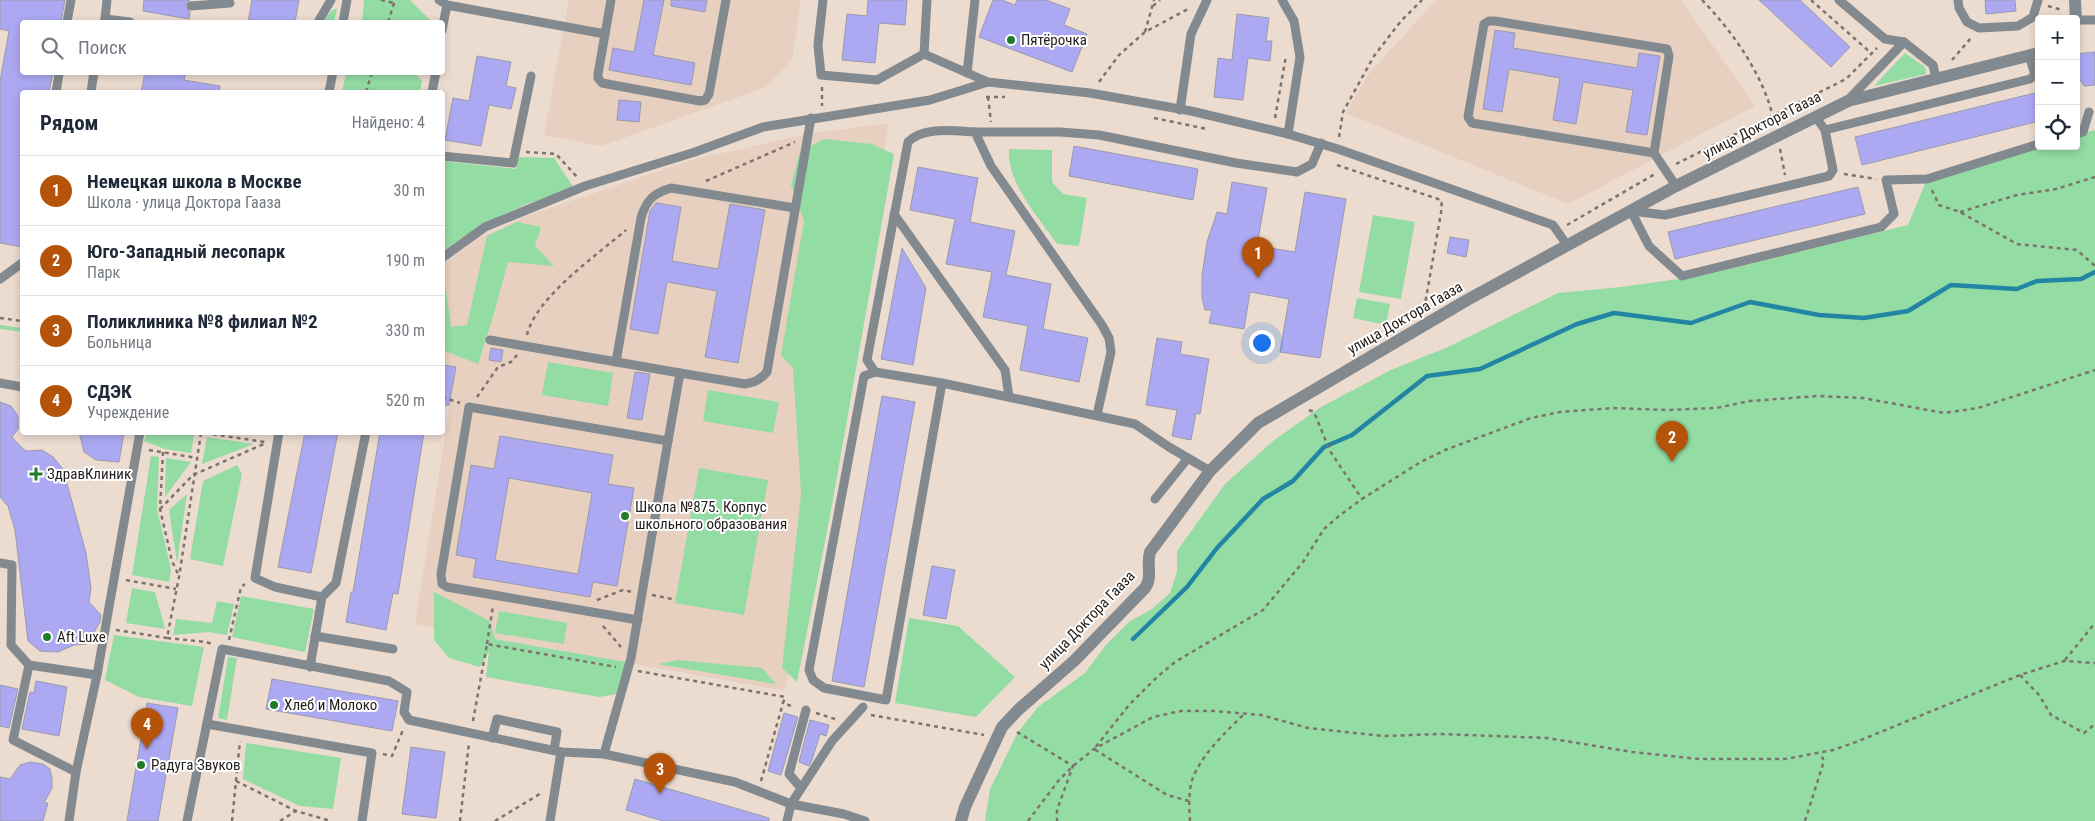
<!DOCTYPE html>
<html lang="ru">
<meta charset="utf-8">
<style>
body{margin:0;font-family:"Roboto Condensed",sans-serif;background:#f6f6f7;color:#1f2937}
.controls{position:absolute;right:15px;top:15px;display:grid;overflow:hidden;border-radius:5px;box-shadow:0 2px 8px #0003}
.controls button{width:45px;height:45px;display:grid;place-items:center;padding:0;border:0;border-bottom:1px solid #e0e1e3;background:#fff;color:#1f2937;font:25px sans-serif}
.you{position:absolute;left:1261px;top:342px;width:18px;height:18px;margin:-12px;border:4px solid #fff;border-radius:50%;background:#1a73e8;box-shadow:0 0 0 8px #1a73e833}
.badge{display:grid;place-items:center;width:32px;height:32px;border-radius:50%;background:#b45309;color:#fff;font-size:16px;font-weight:700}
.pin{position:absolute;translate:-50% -41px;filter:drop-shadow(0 1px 2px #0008)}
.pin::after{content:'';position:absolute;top:26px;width:18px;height:15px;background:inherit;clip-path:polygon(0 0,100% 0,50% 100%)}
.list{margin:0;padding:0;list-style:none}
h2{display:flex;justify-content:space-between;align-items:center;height:65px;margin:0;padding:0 20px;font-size:21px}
h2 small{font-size:16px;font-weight:400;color:#747a83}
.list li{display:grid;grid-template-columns:32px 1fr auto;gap:15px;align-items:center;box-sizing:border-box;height:70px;padding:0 20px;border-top:1px solid #e0e1e3}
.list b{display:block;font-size:19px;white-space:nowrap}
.list p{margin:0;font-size:16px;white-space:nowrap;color:#747a83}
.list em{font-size:16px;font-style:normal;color:#747a83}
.icon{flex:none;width:28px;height:28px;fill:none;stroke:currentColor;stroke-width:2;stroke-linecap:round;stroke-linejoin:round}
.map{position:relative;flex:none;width:2095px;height:821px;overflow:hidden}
.search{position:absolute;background:#fff;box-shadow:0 2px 8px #0003;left:20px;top:20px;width:425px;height:55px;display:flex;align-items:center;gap:12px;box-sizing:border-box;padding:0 18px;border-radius:5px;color:#747a83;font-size:19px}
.panel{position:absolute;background:#fff;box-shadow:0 2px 8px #0003;left:20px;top:90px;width:425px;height:345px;border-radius:5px}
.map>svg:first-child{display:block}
.built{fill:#e7d0bf}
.green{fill:#93dca4}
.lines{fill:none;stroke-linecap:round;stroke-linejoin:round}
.stream{stroke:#2385a4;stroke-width:4.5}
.building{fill:#aca9f2;stroke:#9a9aab;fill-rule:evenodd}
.path{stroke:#7e736c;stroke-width:2.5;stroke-dasharray:4 4;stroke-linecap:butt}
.service{stroke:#838a8f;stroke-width:9}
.minor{stroke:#838a8f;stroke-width:12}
.poi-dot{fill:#227b2a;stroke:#fff;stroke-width:2}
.labels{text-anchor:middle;stroke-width:4;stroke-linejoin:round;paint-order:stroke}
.poi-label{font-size:15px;fill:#231d19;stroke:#fff;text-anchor:start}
.street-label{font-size:15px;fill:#231d19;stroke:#fff}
</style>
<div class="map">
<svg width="2095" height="821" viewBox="0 0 2095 821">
<rect width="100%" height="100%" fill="#ecdbcf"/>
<g class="built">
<polygon points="569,0 801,0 792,60 766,87 601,146 544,135"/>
<polygon points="1436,0 1681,0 1755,106 1568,204 1346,113 1367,76"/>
<polygon points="889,123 785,691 415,624 450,407 443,405 443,264 477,239 527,216 695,159 808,134"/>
</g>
<g class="green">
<polygon points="364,0 410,0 432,22 362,22"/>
<polygon points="337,8 334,22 323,22 331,11"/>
<polygon points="1905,53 1925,67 1926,74 1874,86"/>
<polygon points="346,73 414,73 422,81 420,92 342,92"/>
<polygon points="2095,130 2095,821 985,821 990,789 1018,732 1038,707 1085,673 1106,645 1129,622 1152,609 1170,593 1177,572 1177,551 1225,484 1273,441 1321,407 1391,370 1448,347 1558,293 1621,287 1700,276 1908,225 1927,179 2039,146 2076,146 2076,135"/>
<polygon points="824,139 872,144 894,154 830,516 797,682 782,668 801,494 793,368 781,355 804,221 791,185 800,152"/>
<path d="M1009,149L1052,150V182L1063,194L1087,198L1079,246L1057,244C1038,216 1007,184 1009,149Z"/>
<polygon points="519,157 554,158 574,188 524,205 475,229 443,251 443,161 516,169"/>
<polygon points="1373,215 1415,222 1401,299 1359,292"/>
<polygon points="517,222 541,227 535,246 554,266 508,262 492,320 478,364 443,350 444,276 451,327 467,325 487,236"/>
<polygon points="1357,298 1390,304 1386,325 1353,318"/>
<polygon points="0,325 22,328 22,332 0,329"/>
<polygon points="548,362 613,373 608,406 542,395"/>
<polygon points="708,390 779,402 773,433 703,421"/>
<polygon points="171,432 194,435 191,453 165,449 144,441 147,433"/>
<polygon points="207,437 254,444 202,464"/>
<polygon points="151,456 159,457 157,509 171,569 169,582 132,575"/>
<polygon points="166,458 191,462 165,497"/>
<polygon points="237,465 242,474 223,566 190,559 203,481"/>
<polygon points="699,468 768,480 744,615 675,603"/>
<polygon points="187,494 177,563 169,510"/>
<polygon points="132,588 155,592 165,629 126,623"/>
<polygon points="434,592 490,621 495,639 626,662 616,694 599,697 486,677 489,652 480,667 449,658 434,640"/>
<polygon points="241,596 314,609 305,652 232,637"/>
<polygon points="217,601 234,604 227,635 209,632 173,635 176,619 212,623"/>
<polygon points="499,611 567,623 564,644 495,633"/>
<polygon points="909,618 958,626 1015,677 976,717 895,703"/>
<polygon points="114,635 204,647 192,706 139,697 105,680"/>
<polygon points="228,657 237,658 227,720 218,718"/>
<polygon points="678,660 762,668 776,684 658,664"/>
<polygon points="246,743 341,758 333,809 300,806 243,779"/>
</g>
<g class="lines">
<polyline class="stream" points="1133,639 1187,587 1217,548 1263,499 1293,481 1324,447 1352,435 1427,376 1480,369 1577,324 1614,313 1691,323 1750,302 1819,315 1864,318 1908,311 1951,285 2017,289 2037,281 2081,279 2095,272"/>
</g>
<g class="building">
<polygon points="0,0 65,0 61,22 22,22 22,72 53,72 49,92 22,92 22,247 0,243 0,81 9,31 0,29"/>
<polygon points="144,0 190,0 185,6 190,12 189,19 143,11"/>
<polygon points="252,0 299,0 295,22 248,22"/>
<polygon points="644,0 664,0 653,55 695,63 691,85 609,70 613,48 634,52"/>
<polygon points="671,0 707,0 705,12 671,6"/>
<polygon points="868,0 907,0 905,25 879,23 875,63 842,60 847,14 867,16"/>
<polygon points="993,0 1002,0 1015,5 1017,0 1046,0 1070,9 1064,25 1087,34 1072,72 979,37"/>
<polygon points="1759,0 1800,0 1850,47 1831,67"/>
<polygon points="1985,0 2015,0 2016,11 1986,14"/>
<polygon points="1237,14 1269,18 1266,41 1272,41 1270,61 1248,58 1243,100 1214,97 1218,58 1232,60"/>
<polygon points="1495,30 1515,33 1513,48 1637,68 1639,53 1660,56 1647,135 1626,132 1633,90 1583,82 1576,124 1553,120 1560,78 1509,69 1502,112 1483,109"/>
<polygon points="2095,52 2095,85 2084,86 2076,74 2076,54"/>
<polygon points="477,56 511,62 506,86 516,88 511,109 489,105 481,146 445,140 453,98 469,101"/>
<polygon points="145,72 186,72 184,80 220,86 219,92 141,92"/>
<polygon points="2039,92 2039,121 1862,165 1855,137"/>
<polygon points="619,100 641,102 639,122 617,120"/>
<polygon points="1074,146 1198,169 1193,200 1069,176"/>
<polygon points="918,167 978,178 970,222 1015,231 1006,275 1051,284 1043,329 1088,338 1079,382 1020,370 1028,326 983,317 992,272 946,264 955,219 910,210"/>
<polygon points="1232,182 1267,188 1257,246 1295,252 1305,192 1346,199 1320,358 1280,352 1289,299 1250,292 1244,329 1209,323 1212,310 1205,310 1202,298 1202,275 1207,242 1217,212 1227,214"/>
<polygon points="1858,187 1865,214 1675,259 1668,232"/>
<polygon points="656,203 681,207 672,261 718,269 730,204 765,210 738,363 705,357 717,291 667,282 658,334 630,329 650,211"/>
<polygon points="1450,237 1469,240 1466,257 1447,253"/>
<polygon points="902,248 926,288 913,365 881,359"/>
<polygon points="1157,338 1182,342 1180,354 1209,359 1200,414 1196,413 1191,440 1172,436 1177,410 1146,405"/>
<polygon points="491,348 503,350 501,362 489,360"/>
<polygon points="442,365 456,367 449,405 442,405"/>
<polygon points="635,372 650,374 642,420 627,418"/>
<polygon points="882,396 915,402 864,687 832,681"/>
<polygon points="0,402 11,406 18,416 18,429 12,437 20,446 26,451 42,450 53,457 63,469 86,553 91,588 89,602 101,615 100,622 87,644 74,645 58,652 40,651 28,641 15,530 8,506 0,497"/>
<polygon points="79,432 124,432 119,462 96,460 84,452"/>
<polygon points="305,432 338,432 311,573 278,567"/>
<polygon points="380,432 424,432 398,594 393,593 386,630 346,622 351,592 353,592"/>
<path d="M500,436L613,455L608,484L634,488L617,586L593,582L590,597L473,577L476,559L456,555L471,465L494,469ZM509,478L592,493L578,574L495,560Z"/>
<polygon points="932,566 955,570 946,619 923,615"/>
<polygon points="272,679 398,701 392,731 266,709"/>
<polygon points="36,681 67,687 59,736 22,729 30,692 34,693"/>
<polygon points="0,685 18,689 9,728 0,726"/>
<polygon points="147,703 178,708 158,821 127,821"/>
<polygon points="784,713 798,717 781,775 768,771"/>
<polygon points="810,720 829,725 826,736 820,734 812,760 809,766 799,762"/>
<polygon points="411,747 445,752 436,818 402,814"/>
<polygon points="30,762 43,764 50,769 52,779 52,788 44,803 48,803 43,821 0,821 0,777 10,779 20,765"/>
<polygon points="635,779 769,818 769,821 663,821 626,810"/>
</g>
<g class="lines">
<g class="path">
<polyline points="381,0 394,3"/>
<path d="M1702,0C1734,33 1764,76 1774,121"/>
<polyline points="1811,0 1871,53"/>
<polyline points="1153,6 1160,0"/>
<polyline points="2048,6 2062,10"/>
<polyline points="388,22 395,0"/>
<polyline points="1145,32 1154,0"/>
<polyline points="1952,60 1971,38"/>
<polyline points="1099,82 1119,55 1145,32 1190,8"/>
<polyline points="822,87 822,106"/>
<polyline points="366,92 372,72"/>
<polyline points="986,97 1005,97"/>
<polyline points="988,97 991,122"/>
<polyline points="1154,118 1207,129"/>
<polyline points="1275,118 1286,56"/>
<polyline points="1339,137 1343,112 1374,56 1401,21 1422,0"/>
<polyline points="1780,149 1785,175"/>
<polyline points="526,152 556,154 578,178"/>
<polyline points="1676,164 1846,79 1877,48"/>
<polyline points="1337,165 1441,200 1442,207 1424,310"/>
<polyline points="1844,174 1876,179"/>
<polyline points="706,181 795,142"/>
<polyline points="1932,190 1939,205 1960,212 2017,244 2077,250 2095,266"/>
<polyline points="1960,212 2017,195 2056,189 2095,177"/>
<polyline points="1567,225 1655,174"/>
<polyline points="0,318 22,321"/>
<path d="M527,335C536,297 596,256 626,230"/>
<polyline points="442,397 460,403"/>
<polyline points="477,397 498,367 511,362 517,355"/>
<polyline points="1309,410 1314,412 1330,451 1362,499"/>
<polyline points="197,432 265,442"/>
<polyline points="201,433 179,577 167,638 206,642 212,644"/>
<polyline points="149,450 197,458"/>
<polyline points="163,452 160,509 172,561 179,576"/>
<polyline points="160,509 193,475 266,443"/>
<polyline points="126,580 176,589"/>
<polyline points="652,595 672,599"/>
<polyline points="597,600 623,590 632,592"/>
<polyline points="603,626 621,647"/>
<polyline points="116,630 167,638"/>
<polyline points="229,640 241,587 245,584"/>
<polyline points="487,644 493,606"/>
<polyline points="2065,660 2095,623"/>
<polyline points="638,671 785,697 783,703 794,707"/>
<polyline points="2020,675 2039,695 2051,715 2084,733 2095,724"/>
<polyline points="816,713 835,719"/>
<polyline points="871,715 984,735"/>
<polyline points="473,721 487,644 616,667"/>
<polyline points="1017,732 1073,766 1057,810 1057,821"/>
<polyline points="383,754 392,756 403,730"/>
<polyline points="236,781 296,811"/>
<polyline points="761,781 783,703"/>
<polyline points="1189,801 1167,795 1094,749 1129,705 1155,679 1175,662 1263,610 1303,562 1324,529 1339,516 1362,499 1419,463 1445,450 1531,418 1560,412 1614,408 1667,410 1716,408 1750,401 1818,396 1863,398 1944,413 1978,408 2095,370"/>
<polyline points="232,821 240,741"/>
<polyline points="280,821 296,811 331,821"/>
<polyline points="460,821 469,743"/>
<polyline points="495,821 543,792"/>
<polyline points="1028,821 1059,780 1073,766 1094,749 1153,717 1181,711 1214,711 1261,715 1308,728 1384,736 1440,734 1547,738 1632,752 1699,759 1785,759 1833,750 1856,742 2020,675 2064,661 2095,663"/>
<path d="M1190,821C1189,806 1188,789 1194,775C1205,751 1226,732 1244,714"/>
<polyline points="1805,821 1824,761 1820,753"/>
</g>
<g class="service">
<polyline points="439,0 447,5 442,30"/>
<polyline points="611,0 598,74 598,78 602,83 700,101 705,100 709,94 726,0"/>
<polyline points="823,0 818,45 821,75 877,80 924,54 988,82 1090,93 1191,111 1288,134 1338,149 1553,225 1567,245"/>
<polyline points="1282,0 1294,21 1300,57 1288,134"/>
<polyline points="1839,0 1885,39 1904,42 1933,65 1936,78"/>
<polyline points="1958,0 1959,8 1967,22 1979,28 2018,26 2033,17 2038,0"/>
<polyline points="447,5 605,34"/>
<polyline points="191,6 230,3"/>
<polyline points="105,19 107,0"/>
<polyline points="2076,20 2095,20"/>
<polyline points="67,22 71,0"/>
<polyline points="104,22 105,19 130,22"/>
<polyline points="318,22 331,0"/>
<polyline points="343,22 347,0"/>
<polyline points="924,54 927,0"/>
<polyline points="967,73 975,0"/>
<polyline points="56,92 59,74"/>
<polyline points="91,92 94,72"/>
<polyline points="329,92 333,72"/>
<polyline points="432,92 436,72"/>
<polyline points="1848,100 1904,42"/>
<polyline points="1180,110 1191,34 1207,0"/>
<polyline points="1825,130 2030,79 2035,75 2029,55"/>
<polyline points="975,132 1060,132 1099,135 1236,163 1297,172 1312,164 1321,143"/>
<polyline points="2076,134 2083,132 2089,112"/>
<polyline points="1654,153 1472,123 1468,117 1484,24 1489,21 1495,21 1667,49 1669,56 1654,153 1676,186"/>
<polyline points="442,156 513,163 531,76"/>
<polyline points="1631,211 1649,246 1682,276 1881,227 1894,214 1886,180 1927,179 2039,144"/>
<polyline points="1631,211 1665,215 1829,176 1833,170 1825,130 1815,116"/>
<polyline points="894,214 1005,370 1009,397"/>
<polyline points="442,258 485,227 585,186 695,152 763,127 930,100 988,82"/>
<polyline points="0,279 22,263"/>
<polyline points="490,340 680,373"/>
<path d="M616,362L641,218C646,200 654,193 671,188L795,208"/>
<path d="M875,372L867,360L908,142C924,126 955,131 975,132L991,166L1102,325L1109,338L1111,352L1097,415"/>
<polyline points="0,383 22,387"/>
<polyline points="942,383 886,700 824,688 813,680 809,670 864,376 875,372 942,383 1135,424 1169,447 1210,471"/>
<polyline points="279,432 255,578 275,587 322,597"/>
<polyline points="1155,499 1188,458"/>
<polyline points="0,563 12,565 11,645 29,665 97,675 140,432"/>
<path d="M638,620L447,587L442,584L441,574L469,407L668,441L680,373L745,384C755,382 760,380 767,372L811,118"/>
<polyline points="315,636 393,649"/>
<polyline points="29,665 13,740 76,772"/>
<polyline points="310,667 322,597 336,583 366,432"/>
<polyline points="207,724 372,753 362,821"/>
<polyline points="492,738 497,719 557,732 554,750"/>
<polyline points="604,754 631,658 668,441"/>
<polyline points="801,788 789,774 806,710"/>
<polyline points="69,821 76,772 97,675"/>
<polyline points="187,821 222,649 389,681 407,692 404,712 409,720 561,752 604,754 735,782 791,804 832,741 863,707"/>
<polyline points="550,821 561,752"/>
<polyline points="787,821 791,804 844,814 865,821"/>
</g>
<g class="minor">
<polyline points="2075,0 2076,21"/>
<path d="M961,821L965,807L1002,727L1018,710L1074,661L1145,588C1153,577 1146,565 1150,552L1210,471L1258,423L1467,300L1676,186L1848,101L2039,53"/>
</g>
</g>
<g class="poi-dot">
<circle cx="1011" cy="40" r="5"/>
<path d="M33.5 466.5h5v5h5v5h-5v5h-5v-5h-5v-5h5z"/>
<circle cx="625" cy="516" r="5"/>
<circle cx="47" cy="637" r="5"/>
<circle cx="274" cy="705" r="5"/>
<circle cx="141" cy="765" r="5"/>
</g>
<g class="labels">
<g class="poi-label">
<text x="1021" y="45">Пятёрочка</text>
<text x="47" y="479">ЗдравКлиник</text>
<text x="635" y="512">Школа №875. Корпус<tspan x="635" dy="17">школьного образования</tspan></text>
<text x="57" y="642">Aft Luxe</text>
<text x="284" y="710">Хлеб и Молоко</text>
<text x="151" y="770">Радуга Звуков</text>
</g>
<g class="street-label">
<text transform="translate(1762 125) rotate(-27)" y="5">улица Доктора Гааза</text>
<text transform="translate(1405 318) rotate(-30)" y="5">улица Доктора Гааза</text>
<text transform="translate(1087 620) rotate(-46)" y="5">улица Доктора Гааза</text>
</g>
</g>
</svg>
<div class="controls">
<button>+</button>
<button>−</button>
<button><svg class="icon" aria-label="locate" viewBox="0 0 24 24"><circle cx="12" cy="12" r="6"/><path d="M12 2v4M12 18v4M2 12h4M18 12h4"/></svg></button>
</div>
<div class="you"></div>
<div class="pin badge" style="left:1258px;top:278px">1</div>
<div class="pin badge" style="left:1672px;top:462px">2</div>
<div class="pin badge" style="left:660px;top:794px">3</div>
<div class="pin badge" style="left:147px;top:749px">4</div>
<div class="search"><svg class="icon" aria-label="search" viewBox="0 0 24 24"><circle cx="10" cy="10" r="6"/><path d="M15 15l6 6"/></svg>Поиск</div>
<section class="panel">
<h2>Рядом<small>Найдено: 4</small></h2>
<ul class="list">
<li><span class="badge">1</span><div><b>Немецкая школа в Москве</b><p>Школа · улица Доктора Гааза</p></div><em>30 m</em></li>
<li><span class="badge">2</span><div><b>Юго-Западный лесопарк</b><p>Парк</p></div><em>190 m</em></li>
<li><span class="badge">3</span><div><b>Поликлиника №8 филиал №2</b><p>Больница</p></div><em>330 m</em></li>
<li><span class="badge">4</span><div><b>СДЭК</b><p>Учреждение</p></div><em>520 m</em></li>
</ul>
</section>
</div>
